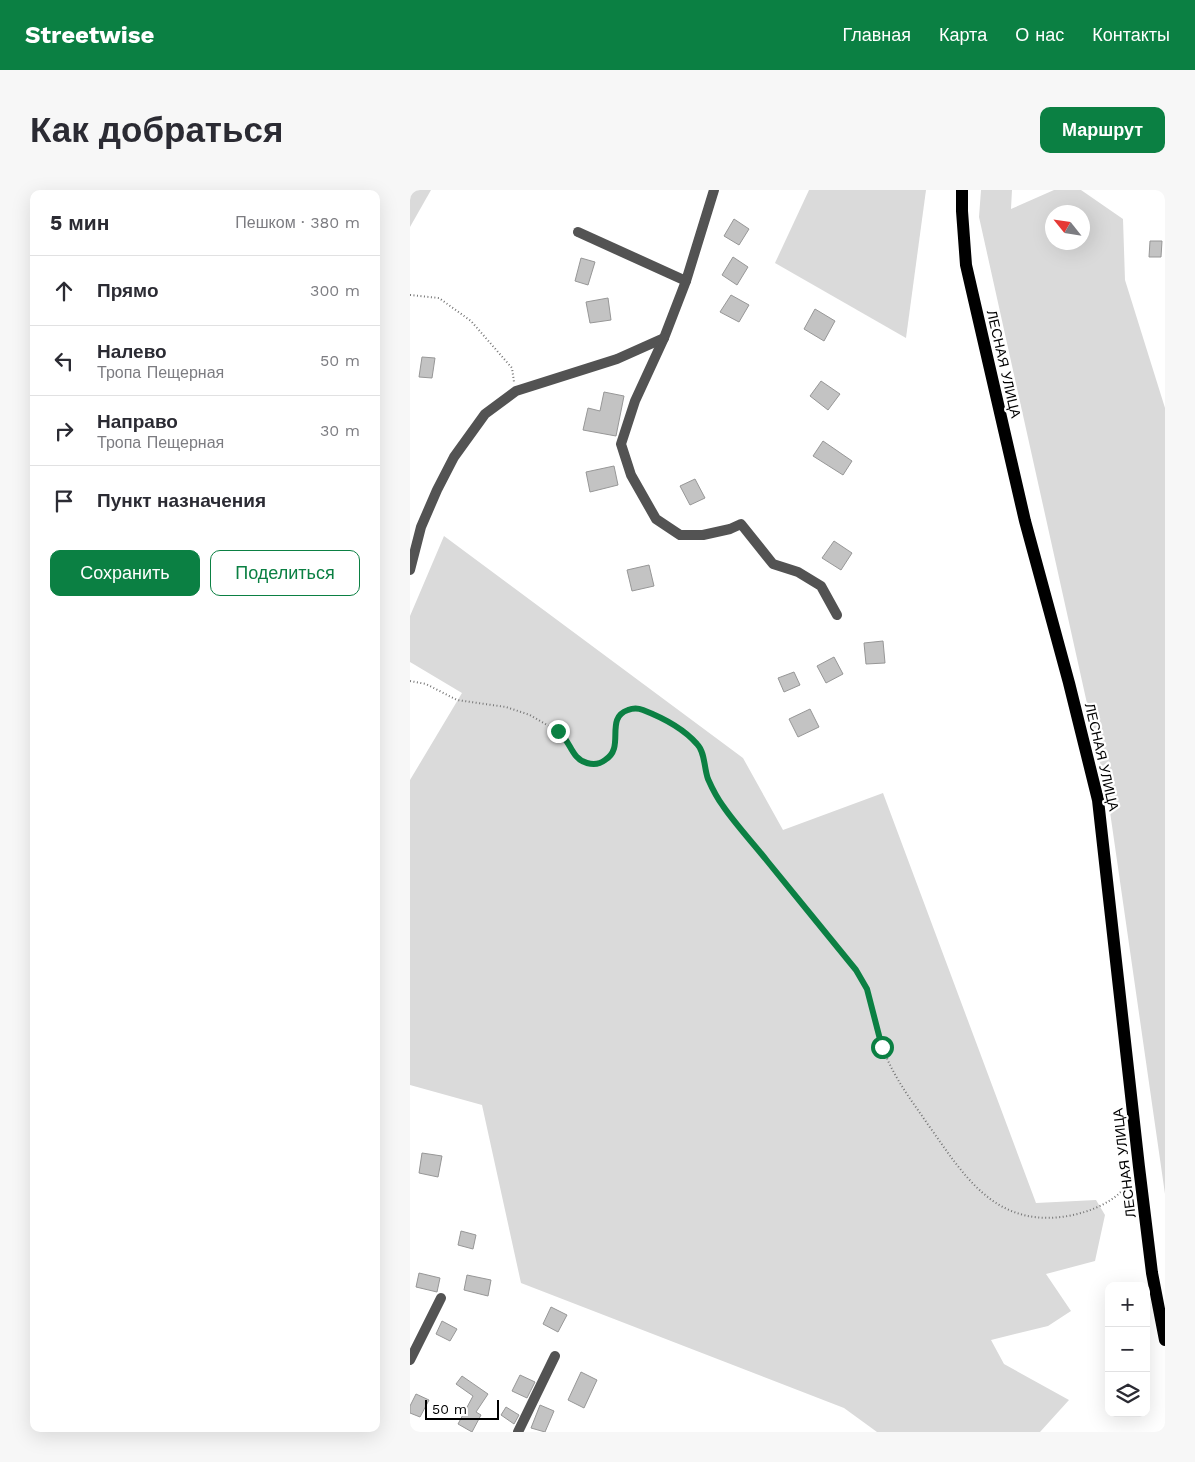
<!DOCTYPE html>
<html lang="ru">
<meta charset="utf-8">
<style>
body{margin:0;font-family:"Work Sans",sans-serif;background:#f7f7f7;color:#2b2b33}
.controls{position:absolute;right:15px;bottom:15px;display:grid;overflow:hidden;border-radius:10px;box-shadow:0 5px 20px #0002}
.controls button{width:45px;height:45px;display:grid;place-items:center;padding:0;border:0;border-bottom:1px solid #e1e1e2;background:#fff;color:#2b2b33;font:25px sans-serif}
.compass{position:absolute;left:635px;top:15px;width:45px;height:45px;border-radius:50%;background:#fff;box-shadow:0 5px 20px #0002;rotate:300deg}
.scale{position:absolute;left:15px;bottom:12px;width:74px;box-sizing:border-box;padding-left:5px;border:2px solid #000;border-top:0;font-size:14px;line-height:18px;white-space:nowrap;color:#000;-webkit-text-stroke:4px #fff;paint-order:stroke}
.stop{position:absolute;width:15px;height:15px;margin:-11px;border:4px solid #0b8043;border-radius:50%;background:#fff}
.stop.end{background:#0b8043;border-color:#fff;box-shadow:0 1px 5px #0008}
.list{margin:0;padding:0;list-style:none}
h2{display:flex;justify-content:space-between;align-items:center;height:65px;margin:0;padding:0 20px;font-size:21px}
h2 small{font-size:16px;font-weight:400;color:#7c7c81}
.list li{display:grid;grid-template-columns:32px 1fr auto;gap:15px;align-items:center;box-sizing:border-box;height:70px;padding:0 20px;border-top:1px solid #e1e1e2}
.list b{display:block;font-size:19px;white-space:nowrap}
.list p{margin:0;font-size:16px;white-space:nowrap;color:#7c7c81}
.list em{font-size:16px;font-style:normal;color:#7c7c81}
.actions{display:flex;gap:10px;padding:15px 20px}
.actions a{flex:1;padding:11px 0;border:1px solid #0b8043;border-radius:10px;text-align:center;font-size:18px;color:#0b8043}
.actions .main{background:#0b8043;color:#fff}
.icon{flex:none;width:28px;height:28px;fill:none;stroke:currentColor;stroke-width:2;stroke-linecap:round;stroke-linejoin:round}
.map{position:relative;flex:none;width:755px;height:1242px;overflow:hidden;border-radius:10px}
header{display:flex;align-items:center;gap:30px;box-sizing:border-box;height:70px;padding:0 25px;background:#0b8043;color:#fff}
header strong{font-size:24px}
nav{display:flex;gap:28px;margin-inline-start:auto;font-size:18px}
.intro{display:flex;align-items:center;justify-content:space-between;box-sizing:border-box;height:120px;padding:0 30px}
h1{margin:0;font-size:35px}
.button{padding:12px 22px;border-radius:10px;background:#0b8043;color:#fff;font-size:18px;font-weight:700}
main{display:flex;gap:30px;padding:0 30px}
aside{flex:1;background:#fff;border-radius:10px;box-shadow:0 5px 20px #0002}
.map>svg:first-child{display:block}
.green{fill:#dadada;fill-rule:evenodd}
.building{fill:#c3c3c3;stroke:#979797}
.lines{fill:none;stroke-linecap:round;stroke-linejoin:round}
.path{stroke:#757575;stroke-width:2;stroke-dasharray:1 2.5;stroke-linecap:butt}
.minor{stroke:#535353;stroke-width:10}
.major{stroke:#000;stroke-width:12}
.route{stroke:#0b8043;stroke-width:6}
.labels{text-anchor:middle;stroke-width:4.5;stroke-linejoin:round;paint-order:stroke}
.street-label{font-size:14px;fill:#000;stroke:#fff}
</style>
<header>
<strong>Streetwise</strong>
<nav><a>Главная</a><a>Карта</a><a>О нас</a><a>Контакты</a></nav>
</header>
<div class="intro"><h1>Как добраться</h1><a class="button">Маршрут</a></div>
<main>
<aside>
<h2>5 мин<small>Пешком · 380 m</small></h2>
<ul class="list">
<li><svg class="icon" aria-label="ahead" viewBox="0 0 24 24"><path d="M12 20V5M6 11l6-6 6 6"/></svg><div><b>Прямо</b></div><em>300 m</em></li>
<li><svg class="icon" aria-label="left" viewBox="0 0 24 24"><path d="M17 20v-9H6M10 6l-5 5 5 5"/></svg><div><b>Налево</b><p>Тропа Пещерная</p></div><em>50 m</em></li>
<li><svg class="icon" aria-label="right" viewBox="0 0 24 24"><path d="M7 20v-9h11M14 6l5 5-5 5"/></svg><div><b>Направо</b><p>Тропа Пещерная</p></div><em>30 m</em></li>
<li><svg class="icon" aria-label="arrive" viewBox="0 0 24 24"><path d="M6 21V4h12l-3 4 3 4H6"/></svg><div><b>Пункт назначения</b></div></li>
</ul>
<div class="actions"><a class="main">Сохранить</a><a>Поделиться</a></div>
</aside>
<div class="map">
<svg width="755" height="1242" viewBox="0 0 755 1242">
<rect width="100%" height="100%" fill="#fff"/>
<g class="green">
<polygon points="0,0 21,0 0,37"/>
<polygon points="399,0 516,0 496,148 365,73"/>
<path d="M571,0H602L601,19L644,0H671L713,29L715,90L755,218V1004L698,608L569,27ZM642,22H672V52H642Z"/>
<polygon points="34,346 333,568 373,640 473,603 626,1013 686,1010 695,1025 685,1071 636,1084 661,1121 638,1136 581,1150 594,1174 659,1210 630,1242 467,1242 434,1218 111,1093 72,915 0,895 0,590 52,503 0,472 0,426"/>
</g>
<g class="building">
<polygon points="324,29 339,39 329,55 314,46"/>
<polygon points="740,51 752,51 751,67 739,67"/>
<polygon points="323,67 338,77 327,95 312,85"/>
<polygon points="171,68 185,72 178,95 165,91"/>
<polygon points="321,105 339,115 329,132 310,122"/>
<polygon points="198,108 201,130 180,133 176,112"/>
<polygon points="405,119 425,131 414,151 394,139"/>
<polygon points="12,167 25,168 22,188 9,187"/>
<polygon points="411,191 430,204 418,220 400,206"/>
<polygon points="194,202 214,206 206,246 173,240 178,218 190,221"/>
<polygon points="413,251 442,271 433,285 403,266"/>
<polygon points="204,276 208,295 180,302 176,282"/>
<polygon points="285,289 295,308 280,315 270,296"/>
<polygon points="424,351 442,363 431,380 412,368"/>
<polygon points="239,375 244,396 222,401 217,380"/>
<polygon points="473,451 475,473 456,474 454,453"/>
<polygon points="424,467 433,484 416,493 407,476"/>
<polygon points="384,482 390,495 374,502 368,488"/>
<polygon points="400,519 409,537 388,547 379,529"/>
<polygon points="12,963 32,966 28,987 9,983"/>
<polygon points="51,1041 66,1045 63,1059 48,1055"/>
<polygon points="9,1083 30,1088 27,1102 6,1097"/>
<polygon points="57,1085 81,1090 78,1106 54,1100"/>
<polygon points="141,1117 157,1125 148,1142 133,1134"/>
<polygon points="32,1131 47,1139 40,1151 26,1144"/>
<polygon points="171,1182 187,1190 174,1218 158,1210"/>
<polygon points="110,1185 125,1192 117,1208 102,1201"/>
<polygon points="52,1186 78,1204 66,1222 71,1225 62,1242 48,1234 63,1206 46,1194"/>
<polygon points="6,1204 19,1210 10,1227 0,1223 0,1216"/>
<polygon points="130,1215 144,1221 135,1242 121,1238"/>
<polygon points="96,1217 109,1225 104,1234 91,1225"/>
</g>
<g class="lines">
<g class="path">
<polyline points="0,105 29,108 61,131 102,178 104,192"/>
<path d="M0,491L16,494L47,510L96,517L120,525L154,545L166,567L176,573L188,574L198,569L202,564L206,554L205,533L211,524L220,519L235,520L272,541L289,556L299,590L316,620L446,780C452,790 457,800 460,811C465,827 467,843 473,858C483,887 502,911 519,936C553,984 583,1035 651,1027C676,1024 706,1013 720,991"/>
</g>
<g class="minor">
<polyline points="304,0 276,91 254,148 225,211 211,254 221,285 246,329 270,345 293,345 320,339 331,334 363,374 388,382 411,396 427,425"/>
<polyline points="168,42 276,91"/>
<polyline points="0,380 11,337 27,300 44,267 75,224 106,201 207,169 254,148"/>
<polyline points="0,1170 31,1108"/>
<polyline points="108,1242 145,1166"/>
</g>
<polyline class="major" points="552,0 552,21 556,75 615,331 659,493 688,610 729,977 742,1083 755,1150"/>
</g>
<g class="lines">
<path class="route" d="M148,541C161,551 161,569 177,573C184,575 190,574 195,570C216,558 194,528 218,520C223,518 228,518 233,520C251,527 274,539 287,554C295,562 294,578 298,589C302,598 307,608 313,616C326,635 343,653 358,672C387,708 417,744 446,780L457,799L472,857"/>
</g>
<g class="labels">
<g class="street-label">
<text transform="translate(594 174) rotate(77)" y="5">ЛЕСНАЯ УЛИЦА</text>
<text transform="translate(692 567) rotate(77)" y="5">ЛЕСНАЯ УЛИЦА</text>
<text transform="translate(714 973) rotate(-97)" y="5">ЛЕСНАЯ УЛИЦА</text>
</g>
</g>
</svg>
<div class="controls">
<button>+</button>
<button>−</button>
<button><svg class="icon" aria-label="layers" viewBox="0 0 24 24"><path d="M12 4l9 5-9 5-9-5zM3 14l9 5 9-5"/></svg></button>
</div>
<svg class="compass" viewBox="-18 -18 36 36"><path d="M0-13l5 13h-10z" fill="#e53935"/><path d="M0 13l5-13h-10z" fill="#7c7c81"/></svg>
<div class="scale">50 m</div>
<div class="stop" style="left:472px;top:857px"></div>
<div class="stop end" style="left:148px;top:541px"></div>
</div>
</main>
